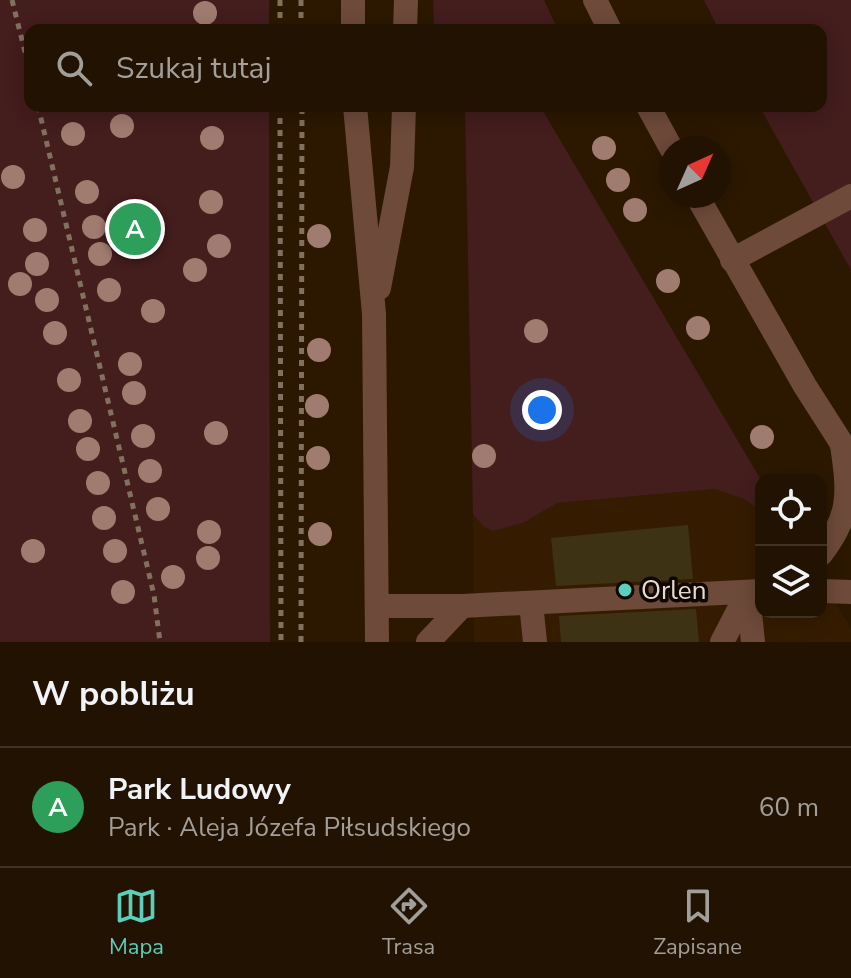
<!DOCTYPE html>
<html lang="pl">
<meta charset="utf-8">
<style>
body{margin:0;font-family:"Nunito Sans",sans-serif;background:#291b0b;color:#f1f3f6}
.controls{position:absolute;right:24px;bottom:24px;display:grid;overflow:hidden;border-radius:16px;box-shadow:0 4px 20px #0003}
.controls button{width:72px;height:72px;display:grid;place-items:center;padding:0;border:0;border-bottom:2px solid #3e3223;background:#211201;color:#f1f3f6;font:40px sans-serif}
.compass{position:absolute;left:659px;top:136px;width:72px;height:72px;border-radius:50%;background:#211201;box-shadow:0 4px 20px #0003;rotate:45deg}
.you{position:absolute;left:542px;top:410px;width:28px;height:28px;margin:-20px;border:6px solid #fff;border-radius:50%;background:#1a73e8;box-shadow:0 0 0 12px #1a73e833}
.badge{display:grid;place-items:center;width:52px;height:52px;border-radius:50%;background:#5bcebc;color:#fff;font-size:26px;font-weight:700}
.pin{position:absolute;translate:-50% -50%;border:4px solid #fff;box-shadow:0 2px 8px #0006}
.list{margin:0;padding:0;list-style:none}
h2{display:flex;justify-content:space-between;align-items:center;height:104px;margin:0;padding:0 32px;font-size:34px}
h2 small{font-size:26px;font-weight:400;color:#a29e99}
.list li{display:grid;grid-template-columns:52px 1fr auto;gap:24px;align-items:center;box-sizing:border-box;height:120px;padding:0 32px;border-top:2px solid #3e3223}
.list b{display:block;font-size:30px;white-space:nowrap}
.list p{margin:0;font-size:26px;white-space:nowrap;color:#a29e99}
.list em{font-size:26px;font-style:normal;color:#a29e99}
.icon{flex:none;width:44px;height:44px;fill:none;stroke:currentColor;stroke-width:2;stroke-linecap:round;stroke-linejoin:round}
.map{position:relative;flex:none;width:851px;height:642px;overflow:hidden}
.search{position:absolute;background:#211201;box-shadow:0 4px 20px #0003;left:24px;right:24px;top:24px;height:88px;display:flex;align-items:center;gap:20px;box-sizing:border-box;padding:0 28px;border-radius:16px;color:#a29e99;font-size:30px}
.sheet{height:224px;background:#211201}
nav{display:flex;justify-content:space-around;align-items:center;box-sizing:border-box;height:112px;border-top:2px solid #3e3223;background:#211201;font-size:22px;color:#a29e99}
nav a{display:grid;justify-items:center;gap:4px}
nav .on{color:#5bcebc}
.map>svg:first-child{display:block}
.built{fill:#351c00}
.green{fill:#441d1d}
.building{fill:#3d3213}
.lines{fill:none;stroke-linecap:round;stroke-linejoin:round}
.path{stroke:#82715e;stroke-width:5;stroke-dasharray:6 6;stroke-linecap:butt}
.minor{stroke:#6e4a3a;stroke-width:24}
.tree{fill:#a07b70}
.poi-dot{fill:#5bcebc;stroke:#0e0601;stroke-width:3}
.labels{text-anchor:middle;stroke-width:7;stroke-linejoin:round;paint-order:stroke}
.poi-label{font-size:26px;fill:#e8dacc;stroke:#0e0601;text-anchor:start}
</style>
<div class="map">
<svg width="851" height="642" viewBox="0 0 851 642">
<rect width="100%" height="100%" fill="#2c1801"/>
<polygon class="built" points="716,489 744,499 761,511 761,612 821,612 821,579 851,629 851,642 474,642 473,514 483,526 525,522 557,503"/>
<g class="green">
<polygon points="0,0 269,0 269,30 30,30 30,106 269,106 270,642 0,642"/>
<polygon points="433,0 544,0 558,30 434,30"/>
<polygon points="704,0 851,0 851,270 759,106 821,106 821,30 719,30"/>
<polygon points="486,106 540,106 761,480 761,511 744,499 715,489 557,503 525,522 493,531 483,526 473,514 465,108"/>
</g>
<g class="building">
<polygon points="688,525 693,579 556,586 551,538"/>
<polygon points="696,609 699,642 561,642 559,616"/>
</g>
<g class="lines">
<g class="path">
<polyline points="12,0 30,72"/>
<polyline points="301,0 301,30"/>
<polyline points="280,30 280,0"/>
<polyline points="38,106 154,595 160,642"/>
<polyline points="280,106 281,642"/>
<polyline points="301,642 302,106"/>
</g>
<g class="minor">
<polyline points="353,0 353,30"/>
<polyline points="595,0 610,30"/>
<polyline points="405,30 406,0"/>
<polyline points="355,106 374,314 377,642"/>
<polyline points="648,106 671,148"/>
<polyline points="697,196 805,386 851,458"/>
<polyline points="732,260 851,196"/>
<polyline points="379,288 402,167 404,106"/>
<path d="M821,554C851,516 849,493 842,445"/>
<polyline points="821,591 851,592"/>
<polyline points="748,593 753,642"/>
<polyline points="531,603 535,642"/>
<polyline points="377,606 462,606 761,591"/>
<polyline points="428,642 462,606"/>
<polyline points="722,642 748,592"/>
</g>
</g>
<g class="tree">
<circle cx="205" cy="13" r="12"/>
<circle cx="122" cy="126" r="12"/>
<circle cx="73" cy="134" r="12"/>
<circle cx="212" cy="138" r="12"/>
<circle cx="604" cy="148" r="12"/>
<circle cx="13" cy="177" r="12"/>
<circle cx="618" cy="180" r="12"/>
<circle cx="87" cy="192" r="12"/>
<circle cx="211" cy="202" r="12"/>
<circle cx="635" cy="210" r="12"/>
<circle cx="94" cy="227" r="12"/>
<circle cx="35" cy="230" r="12"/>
<circle cx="319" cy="236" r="12"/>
<circle cx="131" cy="245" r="12"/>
<circle cx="219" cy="246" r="12"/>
<circle cx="100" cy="254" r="12"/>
<circle cx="37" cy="264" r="12"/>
<circle cx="195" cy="270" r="12"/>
<circle cx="668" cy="281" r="12"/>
<circle cx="20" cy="284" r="12"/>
<circle cx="109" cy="290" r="12"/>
<circle cx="47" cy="300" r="12"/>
<circle cx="153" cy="311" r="12"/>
<circle cx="698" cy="328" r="12"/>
<circle cx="536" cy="331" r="12"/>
<circle cx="55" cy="333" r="12"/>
<circle cx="319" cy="350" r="12"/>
<circle cx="130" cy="364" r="12"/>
<circle cx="69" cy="380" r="12"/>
<circle cx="134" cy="393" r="12"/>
<circle cx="317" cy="406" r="12"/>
<circle cx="80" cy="421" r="12"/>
<circle cx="216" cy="433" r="12"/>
<circle cx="143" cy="436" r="12"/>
<circle cx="762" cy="437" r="12"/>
<circle cx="88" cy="449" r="12"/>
<circle cx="484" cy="456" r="12"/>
<circle cx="318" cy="458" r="12"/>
<circle cx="150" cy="471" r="12"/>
<circle cx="98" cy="483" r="12"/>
<circle cx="158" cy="509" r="12"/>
<circle cx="104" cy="518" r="12"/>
<circle cx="209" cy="532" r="12"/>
<circle cx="320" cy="534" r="12"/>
<circle cx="33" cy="551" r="12"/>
<circle cx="115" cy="551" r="12"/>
<circle cx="208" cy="558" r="12"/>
<circle cx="173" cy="577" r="12"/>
<circle cx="123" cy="592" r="12"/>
</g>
<circle class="poi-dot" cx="625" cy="590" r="8"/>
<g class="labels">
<g class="poi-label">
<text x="641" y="599">Orlen</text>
</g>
</g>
</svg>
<div class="controls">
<button><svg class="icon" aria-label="locate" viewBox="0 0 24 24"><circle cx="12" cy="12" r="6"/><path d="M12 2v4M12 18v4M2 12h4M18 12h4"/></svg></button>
<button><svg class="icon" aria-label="layers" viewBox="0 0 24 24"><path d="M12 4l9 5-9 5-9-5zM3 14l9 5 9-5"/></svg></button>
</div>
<svg class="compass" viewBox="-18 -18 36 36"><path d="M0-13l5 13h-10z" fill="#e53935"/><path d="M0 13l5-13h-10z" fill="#a29e99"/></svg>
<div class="you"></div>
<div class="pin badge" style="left:135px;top:229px;background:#2e9e5b">A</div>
<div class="search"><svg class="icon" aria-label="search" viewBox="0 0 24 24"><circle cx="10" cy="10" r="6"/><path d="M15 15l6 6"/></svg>Szukaj tutaj</div>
</div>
<section class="sheet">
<h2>W pobliżu<small></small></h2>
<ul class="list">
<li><span class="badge" style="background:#2e9e5b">A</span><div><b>Park Ludowy</b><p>Park · Aleja Józefa Piłsudskiego</p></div><em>60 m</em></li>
</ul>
</section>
<nav>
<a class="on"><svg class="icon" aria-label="map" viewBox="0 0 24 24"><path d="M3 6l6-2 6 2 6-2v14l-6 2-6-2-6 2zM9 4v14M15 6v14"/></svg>Mapa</a>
<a><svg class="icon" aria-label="directions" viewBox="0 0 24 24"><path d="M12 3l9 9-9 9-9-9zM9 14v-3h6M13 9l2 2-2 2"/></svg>Trasa</a>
<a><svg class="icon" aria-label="saved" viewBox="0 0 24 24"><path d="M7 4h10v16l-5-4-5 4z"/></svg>Zapisane</a>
</nav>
